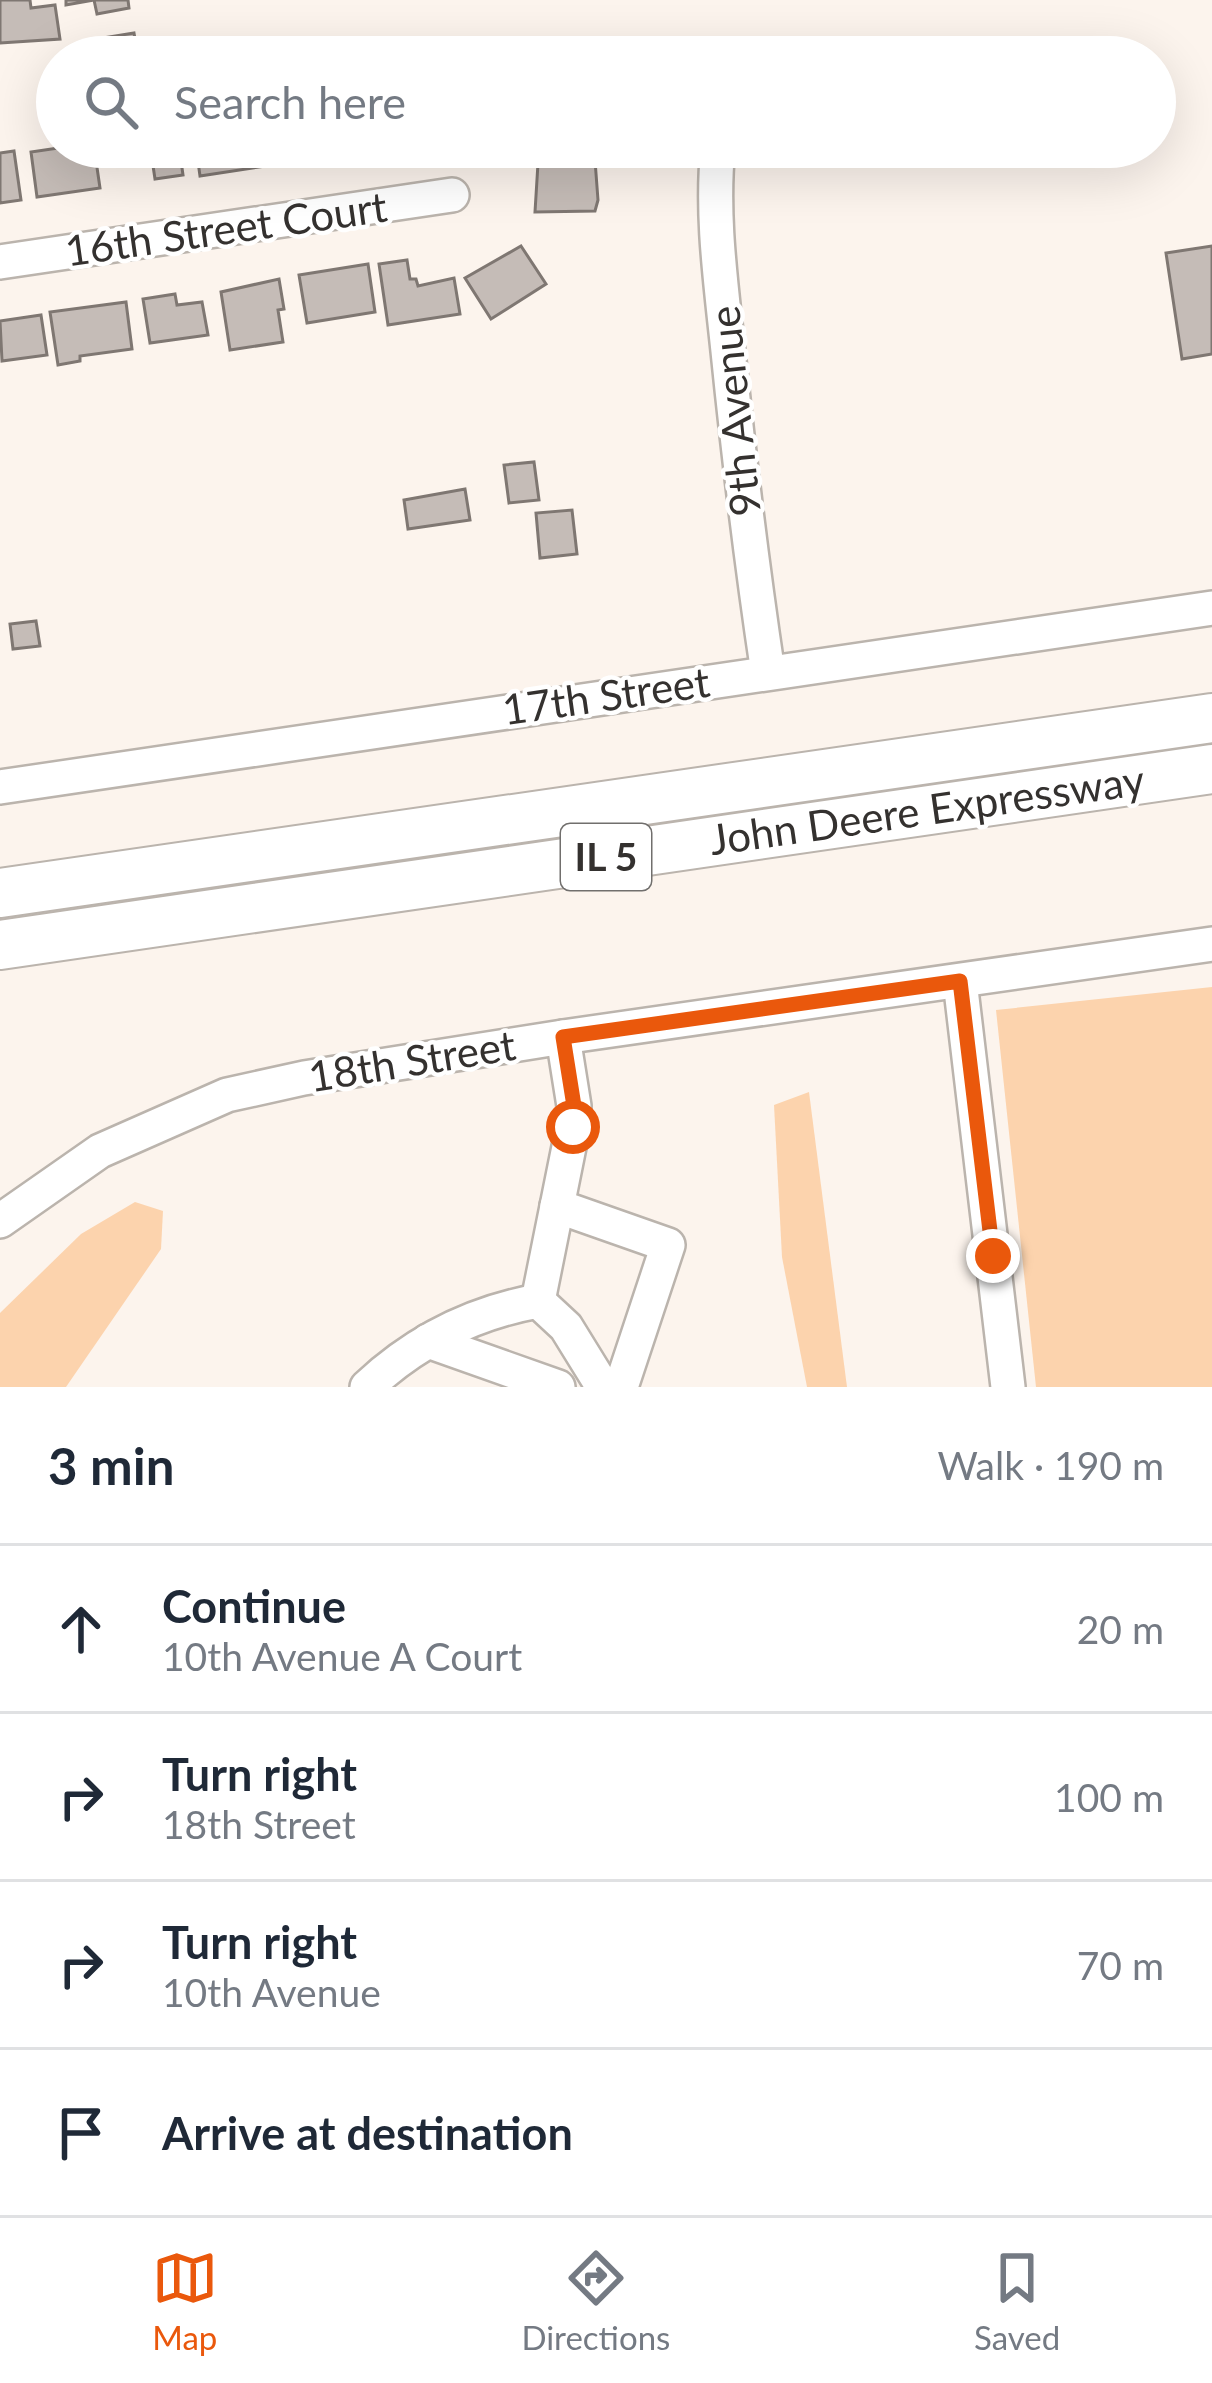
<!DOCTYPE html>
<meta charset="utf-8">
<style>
body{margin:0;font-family:Lato,sans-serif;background:#f6f6f7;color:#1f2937}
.stop{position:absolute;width:36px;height:36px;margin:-27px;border:9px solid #ea580c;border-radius:50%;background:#fff}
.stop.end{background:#ea580c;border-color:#fff;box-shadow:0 3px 12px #0008}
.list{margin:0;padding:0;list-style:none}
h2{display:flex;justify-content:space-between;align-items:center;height:156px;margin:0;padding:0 48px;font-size:51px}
h2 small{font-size:39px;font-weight:400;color:#747a83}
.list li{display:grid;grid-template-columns:78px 1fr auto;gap:36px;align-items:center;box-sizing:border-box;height:168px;padding:0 48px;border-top:3px solid #e0e1e3}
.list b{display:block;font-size:45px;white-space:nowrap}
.list p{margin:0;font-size:39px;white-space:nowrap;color:#747a83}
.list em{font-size:39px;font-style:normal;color:#747a83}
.icon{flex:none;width:66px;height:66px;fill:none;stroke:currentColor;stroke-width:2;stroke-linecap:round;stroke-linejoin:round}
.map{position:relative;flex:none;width:1212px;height:1387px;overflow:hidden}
.search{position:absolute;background:#fff;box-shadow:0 12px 48px #0002;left:36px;right:36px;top:36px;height:132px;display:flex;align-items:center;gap:30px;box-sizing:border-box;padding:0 42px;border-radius:66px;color:#747a83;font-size:45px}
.sheet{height:828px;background:#fff}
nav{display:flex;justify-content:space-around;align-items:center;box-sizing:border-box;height:168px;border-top:3px solid #e0e1e3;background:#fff;font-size:33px;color:#747a83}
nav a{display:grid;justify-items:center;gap:6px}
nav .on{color:#ea580c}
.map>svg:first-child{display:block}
.green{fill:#fcd3ad}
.building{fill:#c5bcb7;stroke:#7f7772;stroke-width:3}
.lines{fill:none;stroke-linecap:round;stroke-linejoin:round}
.minor-casing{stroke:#bbb4ad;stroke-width:38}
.highway-casing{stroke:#bbb4ad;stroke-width:52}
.minor{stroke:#fff;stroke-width:33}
.highway{stroke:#fff;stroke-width:48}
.route{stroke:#ea580c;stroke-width:15}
.labels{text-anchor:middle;stroke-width:9;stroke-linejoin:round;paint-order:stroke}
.shield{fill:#fff;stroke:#716f6d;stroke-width:3}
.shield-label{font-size:39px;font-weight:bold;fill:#34312f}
.street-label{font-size:42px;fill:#34312f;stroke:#fff}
</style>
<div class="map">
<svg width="1212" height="1387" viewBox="0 0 1212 1387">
<rect width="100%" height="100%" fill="#fcf4ed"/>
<g class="green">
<polygon points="1212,987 1212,1387 1036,1387 996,1010"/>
<polygon points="809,1092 847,1387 807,1387 782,1257 774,1105"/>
<polygon points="135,1202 163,1211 161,1249 66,1387 0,1387 0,1313 81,1234"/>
</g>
<g class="building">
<polygon points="0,0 30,0 31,8 55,5 60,39 0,43"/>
<polygon points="66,0 128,0 129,8 97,14 94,0 66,5"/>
<polygon points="134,33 138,57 106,57 103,38"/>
<polygon points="65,147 94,147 100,188 37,197 31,152"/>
<polygon points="116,147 179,147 183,175 155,179 152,159 133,161 132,155 118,157"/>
<polygon points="196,147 269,147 272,165 200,176"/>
<polygon points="539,147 594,147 598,200 595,211 535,212"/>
<polygon points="14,151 21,200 0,203 0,153"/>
<polygon points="521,246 546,284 491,319 465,278"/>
<polygon points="1212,246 1212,354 1182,359 1166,253"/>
<polygon points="407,260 410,279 416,279 418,286 454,278 460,314 388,325 379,264"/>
<polygon points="368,264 375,312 307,323 299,275"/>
<polygon points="279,279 284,309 278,310 283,342 230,350 221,292"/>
<polygon points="175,294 177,305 202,302 208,335 150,343 143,299"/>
<polygon points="126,302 132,349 80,356 80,361 58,365 50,312"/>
<polygon points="41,315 47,355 2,361 0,321"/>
<polygon points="534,462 539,500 509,503 504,465"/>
<polygon points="465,489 470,520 408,529 404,500"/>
<polygon points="572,510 577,554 540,558 536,513"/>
<polygon points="36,621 40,646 13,649 10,624"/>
</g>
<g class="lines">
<g class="minor-casing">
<g id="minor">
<path d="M718,147C711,215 721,283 728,351C739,459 752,566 768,673"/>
<polyline points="0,262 452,195"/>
<polyline points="0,787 1212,608"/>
<polyline points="960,981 1008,1387"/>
<polyline points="557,1206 668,1245 621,1387"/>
<polyline points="0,1221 100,1151 227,1095 304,1078 563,1037 1212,944"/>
<polyline points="538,1301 573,1127 574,1106 563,1037"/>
<polyline points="428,1341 558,1387"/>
<path d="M367,1387C416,1341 472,1313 538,1301L566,1327L603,1387"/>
</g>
</g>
<g class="highway-casing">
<g id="highway">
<polyline points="0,893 1212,718"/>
<polyline points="0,945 1212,769"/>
</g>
</g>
<use href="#minor" class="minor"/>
<use href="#highway" class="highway"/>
</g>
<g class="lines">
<polyline class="route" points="573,1127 574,1106 563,1037 960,981 993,1256"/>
</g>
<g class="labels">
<rect class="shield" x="561" y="824" width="90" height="66" rx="9"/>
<g class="shield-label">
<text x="606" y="871">IL 5</text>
</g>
<g class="street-label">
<text transform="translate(226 229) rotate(-8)" y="15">16th Street Court</text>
<text transform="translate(735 411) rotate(-96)" y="15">9th Avenue</text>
<text transform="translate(606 696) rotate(-8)" y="15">17th Street</text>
<text transform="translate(927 810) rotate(-8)" y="15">John Deere Expressway</text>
<text transform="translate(412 1061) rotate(-9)" y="15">18th Street</text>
</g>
</g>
</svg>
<div class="stop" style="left:573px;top:1127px"></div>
<div class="stop end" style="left:993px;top:1256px"></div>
<div class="search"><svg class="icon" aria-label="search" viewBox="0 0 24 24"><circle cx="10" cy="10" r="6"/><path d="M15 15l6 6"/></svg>Search here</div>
</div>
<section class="sheet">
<h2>3 min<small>Walk · 190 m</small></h2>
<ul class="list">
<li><svg class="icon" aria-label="ahead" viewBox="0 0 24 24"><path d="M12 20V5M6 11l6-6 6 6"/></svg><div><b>Continue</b><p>10th Avenue A Court</p></div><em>20 m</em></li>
<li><svg class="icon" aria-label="right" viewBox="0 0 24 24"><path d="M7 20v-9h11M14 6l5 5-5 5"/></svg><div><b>Turn right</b><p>18th Street</p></div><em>100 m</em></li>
<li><svg class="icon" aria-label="right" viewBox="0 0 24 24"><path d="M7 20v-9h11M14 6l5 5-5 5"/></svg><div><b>Turn right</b><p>10th Avenue</p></div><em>70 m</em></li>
<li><svg class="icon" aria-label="arrive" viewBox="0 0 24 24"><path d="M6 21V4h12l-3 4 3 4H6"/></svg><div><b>Arrive at destination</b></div></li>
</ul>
</section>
<nav>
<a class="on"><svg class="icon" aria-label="map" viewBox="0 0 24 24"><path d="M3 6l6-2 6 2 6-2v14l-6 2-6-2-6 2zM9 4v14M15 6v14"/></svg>Map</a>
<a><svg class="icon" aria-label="directions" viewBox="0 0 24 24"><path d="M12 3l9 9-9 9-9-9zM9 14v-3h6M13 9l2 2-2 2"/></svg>Directions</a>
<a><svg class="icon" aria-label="saved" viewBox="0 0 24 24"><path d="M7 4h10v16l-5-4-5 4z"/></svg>Saved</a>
</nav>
